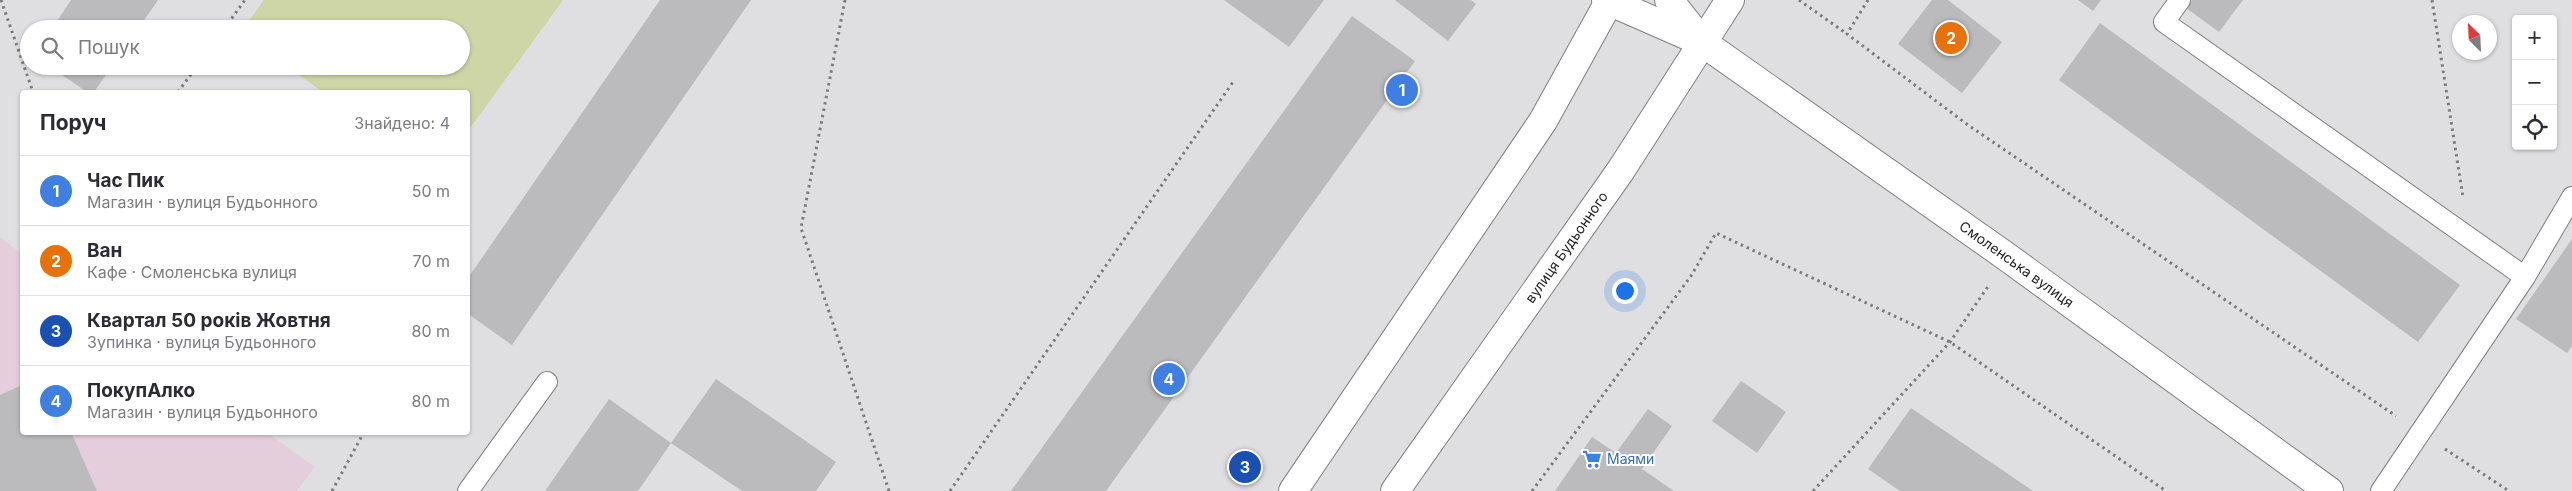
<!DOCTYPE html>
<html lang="uk">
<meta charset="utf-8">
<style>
body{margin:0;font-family:Inter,sans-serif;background:#f7f7f7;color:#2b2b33}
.controls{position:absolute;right:15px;top:15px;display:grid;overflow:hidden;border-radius:5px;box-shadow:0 1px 4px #0004}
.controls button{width:45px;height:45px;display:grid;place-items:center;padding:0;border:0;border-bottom:1px solid #e1e1e2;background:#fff;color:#2b2b33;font:25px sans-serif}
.compass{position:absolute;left:2452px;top:15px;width:45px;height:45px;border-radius:50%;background:#fff;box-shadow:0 1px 4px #0004;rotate:336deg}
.you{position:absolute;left:1624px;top:290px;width:18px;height:18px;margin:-12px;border:4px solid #fff;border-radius:50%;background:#1a73e8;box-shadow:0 0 0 8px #1a73e833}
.badge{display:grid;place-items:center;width:32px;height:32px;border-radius:50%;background:#d93025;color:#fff;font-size:16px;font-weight:700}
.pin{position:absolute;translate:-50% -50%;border:2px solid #fff;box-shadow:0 1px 5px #0006}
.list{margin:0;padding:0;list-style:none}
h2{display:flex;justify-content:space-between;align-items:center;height:65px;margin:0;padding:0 20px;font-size:21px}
h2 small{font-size:16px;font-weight:400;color:#7c7c81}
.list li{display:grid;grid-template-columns:32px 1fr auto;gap:15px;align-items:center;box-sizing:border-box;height:70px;padding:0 20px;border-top:1px solid #e1e1e2}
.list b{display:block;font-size:19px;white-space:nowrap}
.list p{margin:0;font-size:16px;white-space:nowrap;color:#7c7c81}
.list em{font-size:16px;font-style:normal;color:#7c7c81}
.icon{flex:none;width:28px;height:28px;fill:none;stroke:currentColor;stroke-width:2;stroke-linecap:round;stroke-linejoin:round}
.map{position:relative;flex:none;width:2572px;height:491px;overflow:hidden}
.search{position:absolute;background:#fff;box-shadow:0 1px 4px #0004;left:20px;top:20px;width:450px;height:55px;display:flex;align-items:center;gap:12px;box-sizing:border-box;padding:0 18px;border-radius:28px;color:#7c7c81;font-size:19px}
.panel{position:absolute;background:#fff;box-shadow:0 1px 4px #0004;left:20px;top:90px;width:450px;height:345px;border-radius:5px}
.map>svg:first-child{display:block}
.education{fill:#e5cedb}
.green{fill:#ced5a7}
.building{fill:#bbbbbe}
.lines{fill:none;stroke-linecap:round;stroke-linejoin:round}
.service-casing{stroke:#818183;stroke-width:22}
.tertiary-casing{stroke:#818183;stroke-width:30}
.secondary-casing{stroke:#818183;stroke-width:30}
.path{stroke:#7c7c7e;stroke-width:3;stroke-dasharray:2.5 4;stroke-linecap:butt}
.service{stroke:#fff;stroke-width:20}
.tertiary{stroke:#fff;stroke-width:28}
.secondary{stroke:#fff;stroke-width:28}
.labels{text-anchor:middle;stroke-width:4;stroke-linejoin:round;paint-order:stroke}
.street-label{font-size:14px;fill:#232324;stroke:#fff}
.shop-label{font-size:14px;fill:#366cbe;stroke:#fff;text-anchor:start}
</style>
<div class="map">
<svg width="2572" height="491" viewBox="0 0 2572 491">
<rect width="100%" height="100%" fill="#dfdfe2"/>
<polygon class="education" points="0,237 22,254 22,432 268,433 315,467 297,491 0,491"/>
<polygon class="green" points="264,0 563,0 468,131 468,92 323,92 286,66 461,66 461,29 243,29"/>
<g class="building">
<polygon points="71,0 158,0 138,29 52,29"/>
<polygon points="660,0 751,0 512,345 468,314 468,278"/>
<polygon points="1224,0 1324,0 1289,47"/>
<polygon points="1395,0 1471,0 1476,4 1448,41"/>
<polygon points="1932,0 1948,0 2002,42 1962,93 1898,44"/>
<polygon points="2078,0 2101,0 2093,11"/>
<polygon points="2192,0 2243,0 2219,32 2186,8"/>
<polygon points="1352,16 1415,61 1106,491 1011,491"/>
<polygon points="2100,23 2460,285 2418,342 2059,80"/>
<polygon points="49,66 112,66 94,92 87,92"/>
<polygon points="2572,239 2572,346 2567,353 2516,319"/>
<polygon points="716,379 836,462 816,491 742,491 671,443"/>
<polygon points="1741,381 1786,412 1757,453 1712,421"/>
<polygon points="22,385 22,432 71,432 97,491 0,491 0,395"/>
<polygon points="609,399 671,443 638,491 545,491"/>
<polygon points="1911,408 2033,491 1900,491 1868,469"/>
<polygon points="1648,409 1672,426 1642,469 1674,491 1555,491 1592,437 1616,453"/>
</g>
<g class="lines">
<g class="service-casing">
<g id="service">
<polyline points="2180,0 2164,22 2525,277 2381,491"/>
<polyline points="2525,277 2572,197"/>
<polyline points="468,491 547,382"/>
</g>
</g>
<g class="tertiary-casing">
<g id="tertiary">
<path id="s1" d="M1606,0L1702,42L2007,257L2329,491"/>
<polyline points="1669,0 1699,38"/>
</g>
</g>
<g class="secondary-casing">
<g id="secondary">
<polyline points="1293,491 1543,121 1610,0"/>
<path id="s2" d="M1395,491L1621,170L1730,0"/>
</g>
</g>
<g class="path">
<polyline points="1,0 33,92"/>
<polyline points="845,0 801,228 889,491"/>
<polyline points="1799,0 1847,34"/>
<polyline points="1868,0 1847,34 1968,125 2396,416"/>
<polyline points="2432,0 2463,197"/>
<polyline points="224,29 245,0"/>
<polyline points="178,92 197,66"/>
<polyline points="2445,449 2509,491"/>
<polyline points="332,491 364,432"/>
<polyline points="950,491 1233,82"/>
<polyline points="1532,491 1691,276 1716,233 1950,342 2166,491"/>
<polyline points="1813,491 1950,342 1989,285"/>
</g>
<use href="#service" class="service"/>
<use href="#tertiary" class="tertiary"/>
<use href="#secondary" class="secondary"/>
</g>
<defs>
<g id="supermarket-bare" transform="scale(1.5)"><path d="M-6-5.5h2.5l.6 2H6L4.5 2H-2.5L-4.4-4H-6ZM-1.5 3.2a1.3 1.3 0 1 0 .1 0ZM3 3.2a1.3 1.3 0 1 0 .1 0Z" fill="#3f7fe0" stroke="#fff" stroke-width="2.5" paint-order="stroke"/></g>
</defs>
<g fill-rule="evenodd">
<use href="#supermarket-bare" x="1592" y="459"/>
</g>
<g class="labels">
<g class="street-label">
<text dy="5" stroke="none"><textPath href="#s2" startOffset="298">вулиця Будьонного</textPath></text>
<text dy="5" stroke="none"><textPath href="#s1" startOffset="490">Смоленська вулиця</textPath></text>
</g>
<g class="shop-label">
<text x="1607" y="464">Маями</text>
</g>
</g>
</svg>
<div class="controls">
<button>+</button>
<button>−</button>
<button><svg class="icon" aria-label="locate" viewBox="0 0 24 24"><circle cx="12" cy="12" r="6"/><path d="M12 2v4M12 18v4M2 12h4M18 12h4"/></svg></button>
</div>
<svg class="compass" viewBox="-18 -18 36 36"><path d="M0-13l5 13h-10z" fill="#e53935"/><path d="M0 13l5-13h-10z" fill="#7c7c81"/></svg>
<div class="you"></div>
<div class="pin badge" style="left:1402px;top:90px;background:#3f7fe0">1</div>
<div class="pin badge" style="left:1951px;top:38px;background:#e8710a">2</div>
<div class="pin badge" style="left:1245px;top:467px;background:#1a4fb4">3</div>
<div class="pin badge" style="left:1169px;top:379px;background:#3f7fe0">4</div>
<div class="search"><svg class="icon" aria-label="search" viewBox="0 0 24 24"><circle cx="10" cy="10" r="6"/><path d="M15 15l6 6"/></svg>Пошук</div>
<section class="panel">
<h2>Поруч<small>Знайдено: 4</small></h2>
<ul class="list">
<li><span class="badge" style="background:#3f7fe0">1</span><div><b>Час Пик</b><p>Магазин · вулиця Будьонного</p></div><em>50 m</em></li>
<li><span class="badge" style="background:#e8710a">2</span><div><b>Ван</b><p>Кафе · Смоленська вулиця</p></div><em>70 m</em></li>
<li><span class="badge" style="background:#1a4fb4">3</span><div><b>Квартал 50 років Жовтня</b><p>Зупинка · вулиця Будьонного</p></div><em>80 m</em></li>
<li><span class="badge" style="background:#3f7fe0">4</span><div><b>ПокупАлко</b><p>Магазин · вулиця Будьонного</p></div><em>80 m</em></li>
</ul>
</section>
</div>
